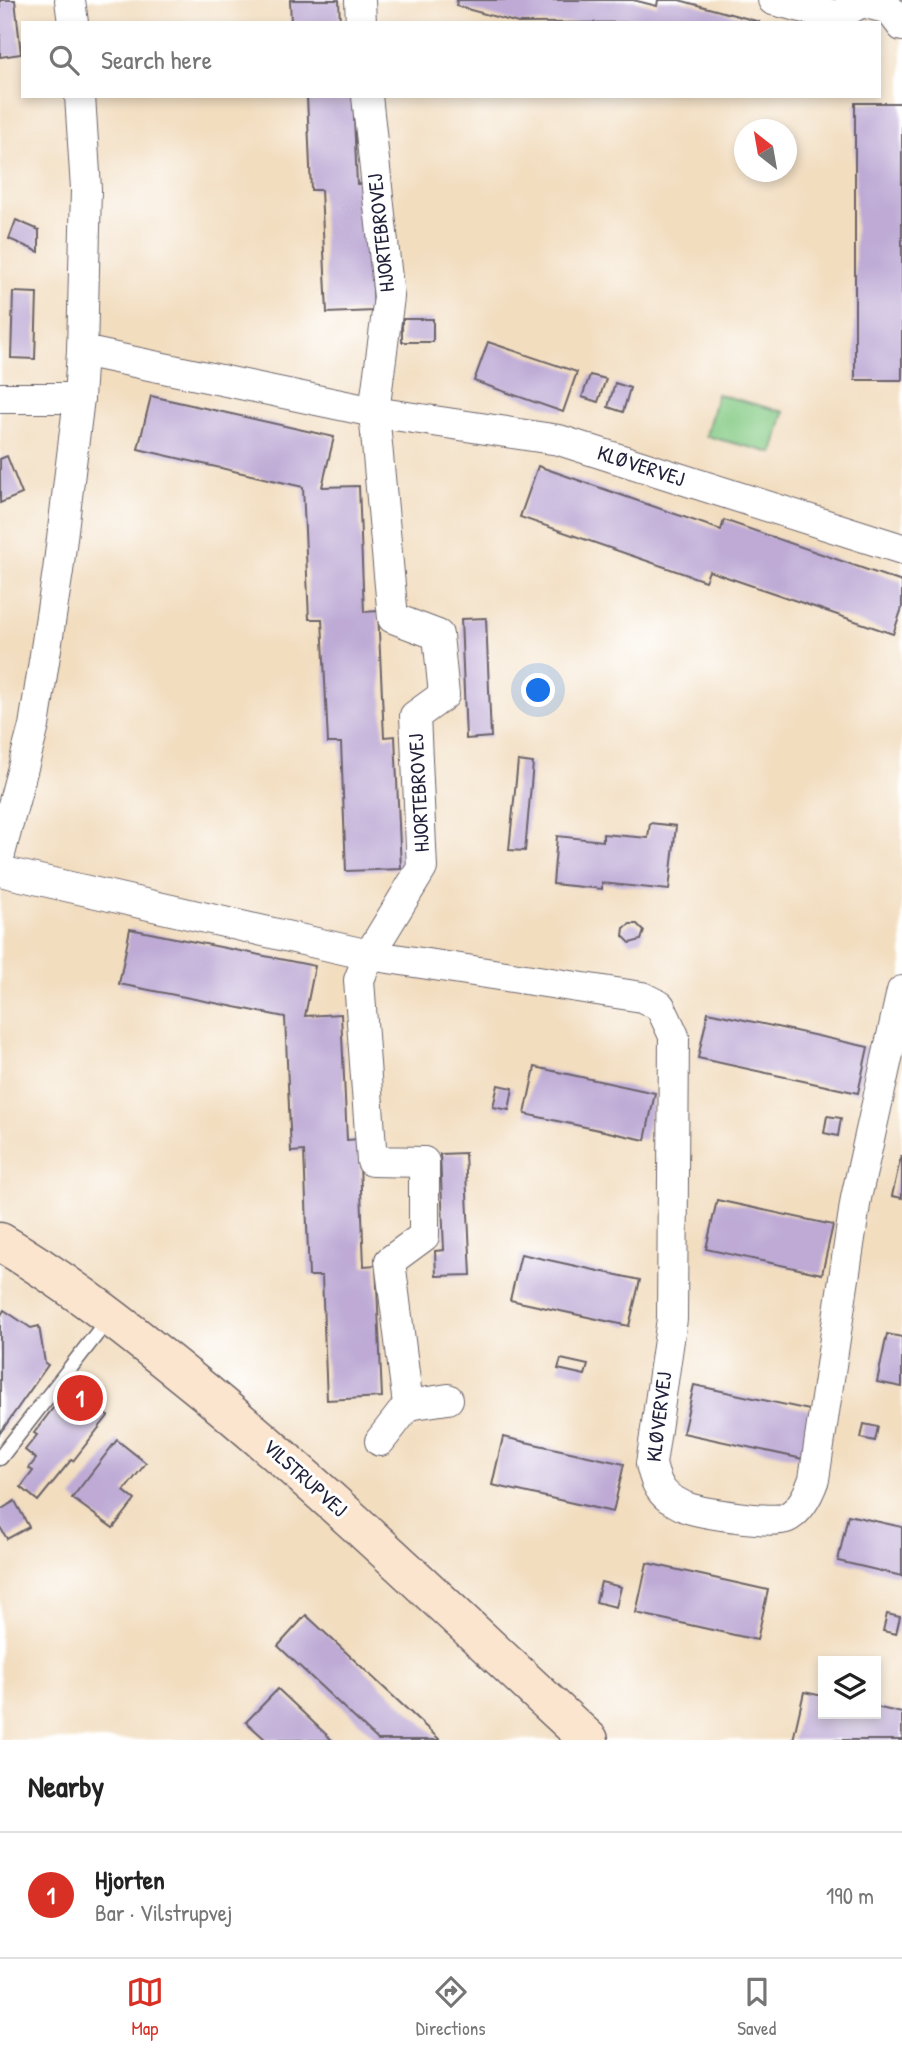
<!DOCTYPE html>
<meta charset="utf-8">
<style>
body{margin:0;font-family:"Patrick Hand",sans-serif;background:#f2f2f2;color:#222}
.controls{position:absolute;right:21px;bottom:21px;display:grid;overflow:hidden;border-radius:0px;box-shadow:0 4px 10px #0003}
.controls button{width:63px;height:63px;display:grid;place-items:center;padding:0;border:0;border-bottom:2px solid #e0e0e0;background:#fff;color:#222;font:35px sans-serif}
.compass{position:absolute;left:734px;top:119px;width:63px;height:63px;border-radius:50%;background:#fff;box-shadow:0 4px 10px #0003;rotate:329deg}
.you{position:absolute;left:539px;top:691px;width:24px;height:24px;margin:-18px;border:5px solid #fff;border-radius:50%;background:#1a73e8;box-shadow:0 0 0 10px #1a73e833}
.badge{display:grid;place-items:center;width:46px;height:46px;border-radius:50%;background:#d93025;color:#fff;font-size:23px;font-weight:700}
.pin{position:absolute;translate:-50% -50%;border:4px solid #fff;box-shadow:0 2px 7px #0006}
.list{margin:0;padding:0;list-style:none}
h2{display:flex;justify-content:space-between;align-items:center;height:91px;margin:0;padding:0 28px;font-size:30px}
h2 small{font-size:23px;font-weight:400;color:#767676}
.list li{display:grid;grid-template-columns:46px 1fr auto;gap:21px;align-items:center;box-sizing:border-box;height:126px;padding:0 28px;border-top:2px solid #e0e0e0}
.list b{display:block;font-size:26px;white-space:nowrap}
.list p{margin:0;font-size:23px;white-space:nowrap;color:#767676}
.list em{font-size:23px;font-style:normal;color:#767676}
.icon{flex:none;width:38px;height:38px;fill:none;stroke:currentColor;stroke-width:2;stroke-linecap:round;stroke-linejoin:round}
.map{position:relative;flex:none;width:902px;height:1740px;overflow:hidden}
.search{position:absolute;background:#fff;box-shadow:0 4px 10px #0003;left:21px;right:21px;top:21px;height:77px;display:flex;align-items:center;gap:18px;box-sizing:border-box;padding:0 24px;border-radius:0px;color:#767676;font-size:26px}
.sheet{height:217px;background:#fff}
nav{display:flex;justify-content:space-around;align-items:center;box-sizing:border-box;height:98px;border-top:2px solid #e0e0e0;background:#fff;font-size:19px;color:#767676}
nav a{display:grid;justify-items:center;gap:4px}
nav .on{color:#d93025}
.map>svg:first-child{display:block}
.green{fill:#84ca84;stroke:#537660;stroke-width:2}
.building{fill:#beaad5}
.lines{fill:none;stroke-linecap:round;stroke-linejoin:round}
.lane-casing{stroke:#6b6369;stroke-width:17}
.street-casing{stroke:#6b6369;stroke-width:32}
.secondary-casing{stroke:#6b6369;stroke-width:41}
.lane{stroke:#fff;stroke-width:14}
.street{stroke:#fff;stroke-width:30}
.secondary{stroke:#fbe5cf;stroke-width:38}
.labels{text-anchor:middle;stroke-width:6;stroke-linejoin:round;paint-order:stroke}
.street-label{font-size:21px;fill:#22223b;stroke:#fff}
</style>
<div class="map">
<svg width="902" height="1740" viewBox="0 0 902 1740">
<rect width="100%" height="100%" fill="#fff"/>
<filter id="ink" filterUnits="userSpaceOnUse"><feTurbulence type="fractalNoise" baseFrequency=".0143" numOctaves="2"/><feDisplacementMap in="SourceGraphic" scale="14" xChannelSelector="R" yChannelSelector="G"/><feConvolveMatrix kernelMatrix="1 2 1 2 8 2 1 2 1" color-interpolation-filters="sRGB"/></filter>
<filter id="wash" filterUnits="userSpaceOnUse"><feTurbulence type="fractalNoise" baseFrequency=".00686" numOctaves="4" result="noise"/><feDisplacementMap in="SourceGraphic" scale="28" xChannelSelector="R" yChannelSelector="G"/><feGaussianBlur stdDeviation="1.57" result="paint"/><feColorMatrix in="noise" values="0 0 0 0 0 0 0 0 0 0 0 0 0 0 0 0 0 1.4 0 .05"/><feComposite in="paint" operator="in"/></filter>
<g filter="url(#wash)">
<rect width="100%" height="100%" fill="#f2ddbf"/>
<polygon class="green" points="717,394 784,412 773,453 706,436"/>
<g id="blocks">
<g class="building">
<polygon points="0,0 15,0 21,54 0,57"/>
<polygon points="290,0 339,0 340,23 291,23"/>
<polygon points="457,0 633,0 657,6 658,0 679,0 760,22 518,23 456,6"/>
<polygon points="307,96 353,96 357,184 368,184 374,311 327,313 321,190 311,190"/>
<rect x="855" y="103" width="47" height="277"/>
<polygon points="16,220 39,230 39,252 9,239"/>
<polygon points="13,292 37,293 35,359 11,358"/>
<rect x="402" y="319" width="31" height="23"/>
<polygon points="488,342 577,372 563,412 474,381"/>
<polygon points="590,375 606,379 598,402 582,397"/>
<polygon points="615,383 630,388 623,412 608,407"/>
<polygon points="151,396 334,437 322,487 359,486 364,612 378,611 384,737 395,736 401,869 346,871 341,743 328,743 322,619 309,619 303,487 138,449"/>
<polygon points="7,456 22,494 0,503 0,459"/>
<polygon points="538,466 721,530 724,520 902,582 902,608 893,634 709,571 705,581 520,517"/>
<polygon points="486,618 491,737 466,739 461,619"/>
<polygon points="518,761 533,763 525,851 509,850"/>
<polygon points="650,823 676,826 669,890 602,883 602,889 553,884 557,836 603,841 603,834 648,838"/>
<polygon points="630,924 637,924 644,931 641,940 630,943 623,936 624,928"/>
<polygon points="130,929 315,966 305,1016 341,1014 347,1140 359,1139 364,1266 376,1265 382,1397 327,1400 322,1276 309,1276 304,1151 291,1152 285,1017 119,984"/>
<polygon points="708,1012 868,1047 858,1093 698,1058"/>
<polygon points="535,1067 655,1093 645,1140 525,1114"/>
<polygon points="498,1085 513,1088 509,1110 493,1107"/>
<polygon points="827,1116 841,1118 838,1136 824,1133"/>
<polygon points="465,1153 471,1275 436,1276 435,1251 444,1250 440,1154"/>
<polygon points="901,1156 902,1156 902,1198 892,1196"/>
<polygon points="717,1200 833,1225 822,1274 706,1249"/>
<polygon points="521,1254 640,1280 629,1326 510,1300"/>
<polygon points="4,1310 31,1328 39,1326 45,1363 48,1365 0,1433 0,1317"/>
<polygon points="887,1334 902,1337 902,1387 877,1382"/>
<polygon points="561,1359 588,1365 585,1375 558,1369"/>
<polygon points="80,1377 102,1394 94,1405 108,1416 73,1461 71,1460 38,1501 21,1487 33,1471 29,1468 36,1459 25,1450 37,1435 34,1433 69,1387 71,1388"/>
<polygon points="694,1385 814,1411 803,1459 683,1433"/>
<polygon points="864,1424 878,1427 875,1441 861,1438"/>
<polygon points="503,1437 624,1464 613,1512 492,1485"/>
<polygon points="117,1440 146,1463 124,1491 135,1500 113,1528 72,1498"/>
<polygon points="15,1501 29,1527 7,1539 0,1527 0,1510"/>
<polygon points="848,1515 902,1527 902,1576 838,1561"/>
<polygon points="647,1563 768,1590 757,1640 636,1613"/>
<polygon points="601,1582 621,1587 616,1607 596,1602"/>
<polygon points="887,1614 900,1617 896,1634 883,1631"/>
<polygon points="306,1615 440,1740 378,1740 278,1646"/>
<polygon points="278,1689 332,1740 266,1740 246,1722"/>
<polygon points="804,1692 823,1696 823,1714 876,1714 876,1707 902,1713 902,1740 793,1740"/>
</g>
</g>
</g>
<g filter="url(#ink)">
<use href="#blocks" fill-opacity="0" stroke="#6b6369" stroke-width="2"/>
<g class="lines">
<g class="lane-casing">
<polyline id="lane" points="0,1458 109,1318"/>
</g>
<g class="street-casing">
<g id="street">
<polyline points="70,0 73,23"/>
<polyline points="360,0 361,23"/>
<polyline points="773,0 837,16 862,2 889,9 902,26"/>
<polyline points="367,96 389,297 374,412 393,618 438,635 444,695 415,716 422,868 369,955 359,980 372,1161 424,1162 424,1236 390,1261 408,1405 380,1441"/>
<polyline points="82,351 374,412 559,440 902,549"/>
<polyline points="0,398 79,398"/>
<polyline points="0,854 34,726 58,571 79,398 82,351 86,189 80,96"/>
<path d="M0,871L369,955L642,997L660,1006L674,1036L672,1319L651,1464C654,1477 658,1490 669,1498C674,1501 682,1506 688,1508C703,1513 773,1524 786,1518C801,1511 809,1493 814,1479L856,1198L902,991"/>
<polyline points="408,1405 448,1399"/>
</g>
</g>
<g class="secondary-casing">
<path id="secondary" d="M0,1242C72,1284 141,1340 205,1392C338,1502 462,1623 589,1740"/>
</g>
<use href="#lane" class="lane"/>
<use href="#street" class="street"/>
<use href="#secondary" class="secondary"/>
</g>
</g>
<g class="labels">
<g class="street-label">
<text transform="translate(381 233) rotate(-96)" y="7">HJORTEBROVEJ</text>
<text transform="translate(641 466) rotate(18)" y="7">KLØVERVEJ</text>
<text transform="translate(419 793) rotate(-93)" y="7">HJORTEBROVEJ</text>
<text transform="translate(659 1417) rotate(-83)" y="7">KLØVERVEJ</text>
<text transform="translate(305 1478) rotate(42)" y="7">VILSTRUPVEJ</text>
</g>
</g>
</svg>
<div class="controls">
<button><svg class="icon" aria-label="layers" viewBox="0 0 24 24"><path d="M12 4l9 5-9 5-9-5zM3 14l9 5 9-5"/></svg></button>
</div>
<svg class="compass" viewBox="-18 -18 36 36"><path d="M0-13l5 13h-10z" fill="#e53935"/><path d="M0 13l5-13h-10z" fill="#767676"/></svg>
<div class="you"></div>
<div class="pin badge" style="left:80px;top:1398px">1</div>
<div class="search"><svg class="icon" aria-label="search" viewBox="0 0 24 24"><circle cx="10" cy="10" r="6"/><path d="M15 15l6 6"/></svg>Search here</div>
</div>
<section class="sheet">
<h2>Nearby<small></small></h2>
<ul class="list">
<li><span class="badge">1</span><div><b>Hjorten</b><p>Bar · Vilstrupvej</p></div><em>190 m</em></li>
</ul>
</section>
<nav>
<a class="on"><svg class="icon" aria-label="map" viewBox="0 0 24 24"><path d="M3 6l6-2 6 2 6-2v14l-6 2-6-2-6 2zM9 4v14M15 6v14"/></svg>Map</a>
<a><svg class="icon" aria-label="directions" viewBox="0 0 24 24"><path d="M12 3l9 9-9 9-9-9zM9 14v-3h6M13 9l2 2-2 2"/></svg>Directions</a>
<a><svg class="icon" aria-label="saved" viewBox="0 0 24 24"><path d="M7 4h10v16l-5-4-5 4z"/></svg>Saved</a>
</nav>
